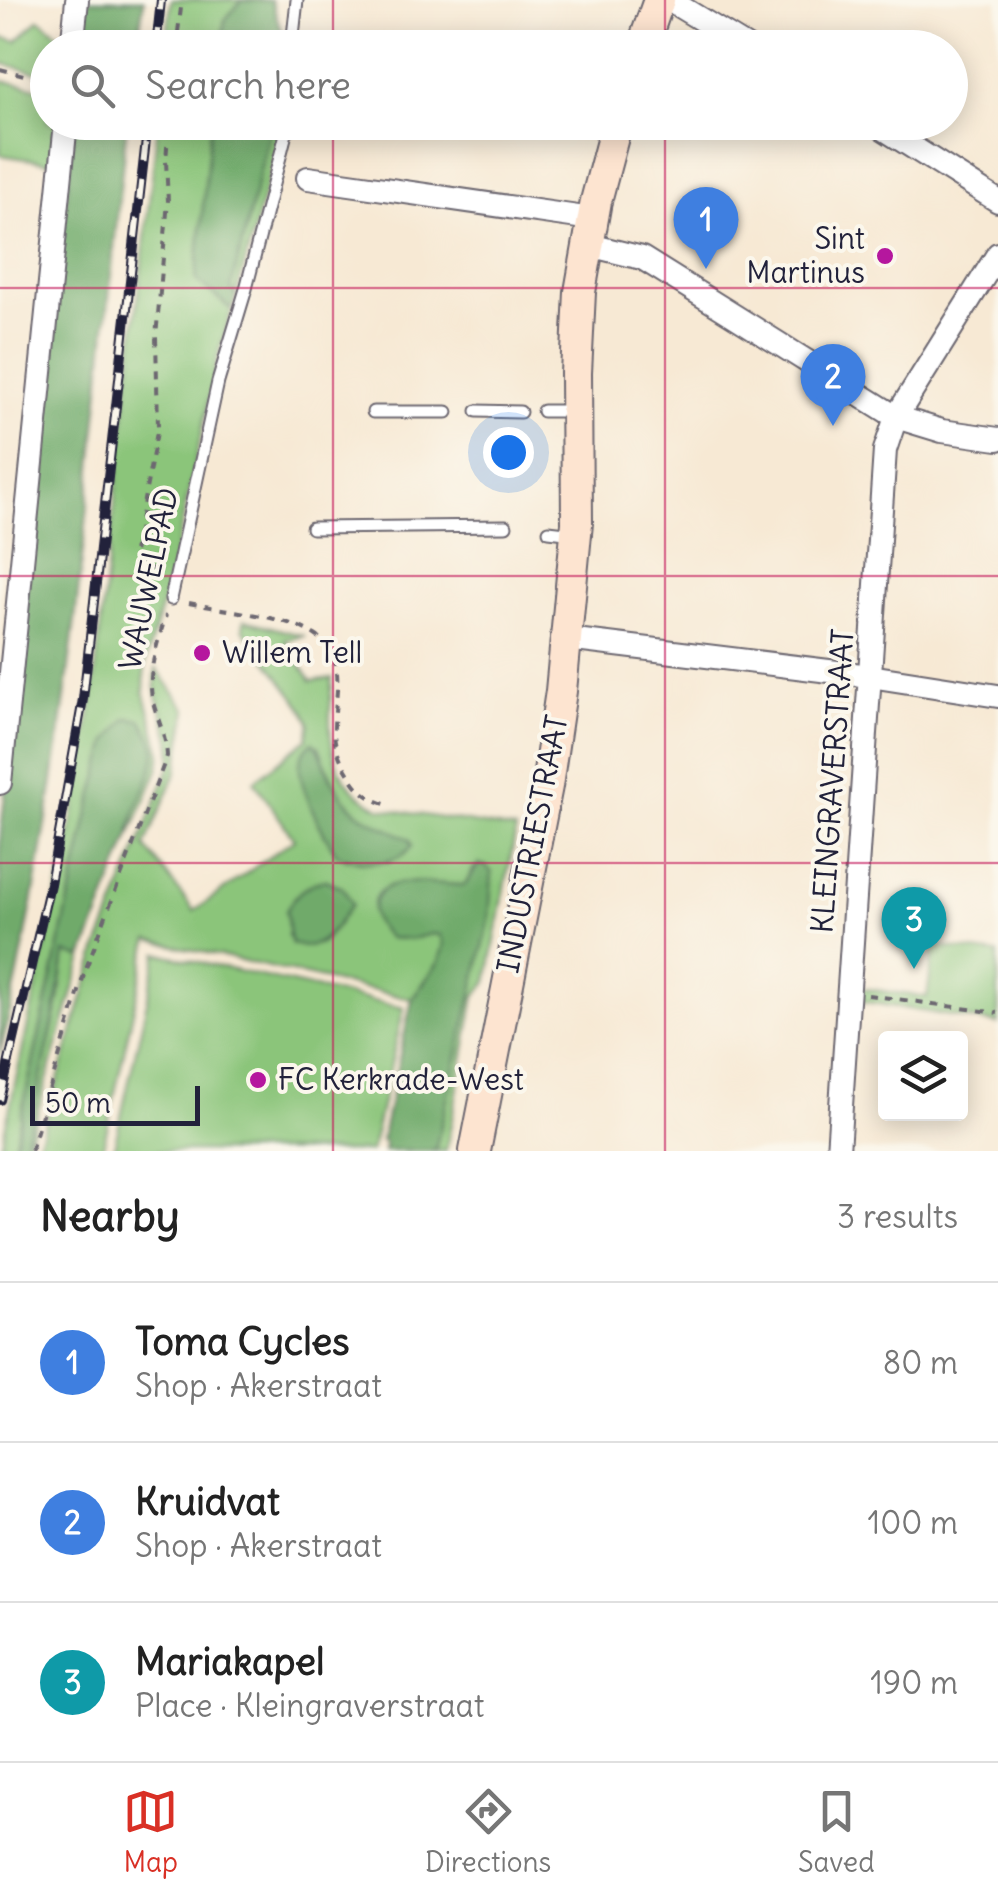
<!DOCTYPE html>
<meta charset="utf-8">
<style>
body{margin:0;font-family:Delius,sans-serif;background:#f6f6f6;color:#222}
.controls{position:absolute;right:30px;bottom:30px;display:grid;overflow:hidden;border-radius:10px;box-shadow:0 5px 25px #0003}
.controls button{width:90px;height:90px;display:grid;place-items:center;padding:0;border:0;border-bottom:2px solid #e0e0e0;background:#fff;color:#222;font:50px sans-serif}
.scale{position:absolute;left:30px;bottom:25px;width:170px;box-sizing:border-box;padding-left:10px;border:5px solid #22223b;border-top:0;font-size:28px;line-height:35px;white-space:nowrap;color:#22223b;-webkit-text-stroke:8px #fbf7ec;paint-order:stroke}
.you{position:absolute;left:508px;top:452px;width:35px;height:35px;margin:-25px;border:8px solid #fff;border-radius:50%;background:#1a73e8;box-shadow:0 0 0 15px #1a73e833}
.badge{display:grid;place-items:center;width:65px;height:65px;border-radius:50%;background:#d93025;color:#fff;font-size:32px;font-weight:700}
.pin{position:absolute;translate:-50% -82px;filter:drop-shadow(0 2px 5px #0008)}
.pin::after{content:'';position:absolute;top:52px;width:35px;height:30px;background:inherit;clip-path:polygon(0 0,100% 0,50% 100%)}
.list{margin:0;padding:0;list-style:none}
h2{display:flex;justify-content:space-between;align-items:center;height:130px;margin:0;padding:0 40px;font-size:42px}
h2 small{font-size:32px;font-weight:400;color:#767676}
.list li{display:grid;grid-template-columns:65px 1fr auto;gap:30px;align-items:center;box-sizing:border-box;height:160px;padding:0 40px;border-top:2px solid #e0e0e0}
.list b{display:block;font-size:38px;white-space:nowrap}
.list p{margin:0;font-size:32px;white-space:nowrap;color:#767676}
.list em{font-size:32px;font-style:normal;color:#767676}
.icon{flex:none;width:55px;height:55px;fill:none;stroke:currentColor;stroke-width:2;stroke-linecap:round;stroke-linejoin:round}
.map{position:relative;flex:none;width:998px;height:1151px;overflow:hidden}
.search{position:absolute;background:#fff;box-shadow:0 5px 25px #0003;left:30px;right:30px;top:30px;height:110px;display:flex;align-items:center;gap:25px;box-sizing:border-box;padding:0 35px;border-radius:55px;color:#767676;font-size:38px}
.sheet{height:610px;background:#fff}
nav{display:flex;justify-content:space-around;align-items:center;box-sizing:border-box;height:140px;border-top:2px solid #e0e0e0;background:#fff;font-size:28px;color:#767676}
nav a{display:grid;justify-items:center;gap:5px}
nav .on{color:#d93025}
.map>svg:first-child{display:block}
.green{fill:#8bc57a;stroke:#56745a;stroke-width:2.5;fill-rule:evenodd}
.forest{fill:#70aa6a;stroke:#496652;stroke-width:2.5}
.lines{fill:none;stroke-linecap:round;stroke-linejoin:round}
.lane-casing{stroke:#6d6871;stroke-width:15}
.street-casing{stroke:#6d6871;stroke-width:26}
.secondary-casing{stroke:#6d6871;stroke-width:34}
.path{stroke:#6d6871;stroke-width:4;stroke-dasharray:8 8;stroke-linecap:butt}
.lane{stroke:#fff;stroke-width:11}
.street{stroke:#fff;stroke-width:22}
.secondary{stroke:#fde4d0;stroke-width:30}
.rail-casing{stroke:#22223b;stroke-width:10}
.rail{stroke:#fbf7ec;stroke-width:6;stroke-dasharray:19;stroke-linecap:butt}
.grid{fill:none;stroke:#c2185b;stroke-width:2.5;stroke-opacity:0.55}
.poi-dot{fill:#b5179e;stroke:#fbf7ec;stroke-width:4}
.labels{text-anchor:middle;stroke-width:8;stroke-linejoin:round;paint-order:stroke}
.poi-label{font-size:30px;fill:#22223b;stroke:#fbf7ec;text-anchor:start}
.street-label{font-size:30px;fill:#22223b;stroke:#fbf7ec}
</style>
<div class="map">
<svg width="998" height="1151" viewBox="0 0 998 1151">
<rect width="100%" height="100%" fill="#fbf7ec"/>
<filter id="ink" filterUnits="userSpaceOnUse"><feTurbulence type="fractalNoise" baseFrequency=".01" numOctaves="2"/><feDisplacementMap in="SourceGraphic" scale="20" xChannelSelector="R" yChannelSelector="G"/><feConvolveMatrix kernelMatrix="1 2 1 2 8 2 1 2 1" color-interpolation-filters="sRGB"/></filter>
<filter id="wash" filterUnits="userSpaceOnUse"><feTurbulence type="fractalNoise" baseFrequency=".0048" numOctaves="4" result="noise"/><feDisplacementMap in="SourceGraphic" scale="40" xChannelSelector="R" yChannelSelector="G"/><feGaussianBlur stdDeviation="2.25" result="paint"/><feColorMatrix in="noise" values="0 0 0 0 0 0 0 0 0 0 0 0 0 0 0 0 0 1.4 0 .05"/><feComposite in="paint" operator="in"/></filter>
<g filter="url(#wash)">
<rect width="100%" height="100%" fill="#f7e9d4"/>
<g class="green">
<polygon points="171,0 265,0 241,1 225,20 221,47 166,48"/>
<polygon points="39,19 59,34 57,47 48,48 47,75 0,63 0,37 17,41"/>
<polygon points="0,80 47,90 48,122 56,123 52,163 0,155"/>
<polygon points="158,123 211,123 196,279 232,310 219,352 172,569 145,664 144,691 161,753 158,770 130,836 131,815 148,777 108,741 13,1151 0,1151 71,830 92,701"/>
<polygon points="272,123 283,123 236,296 231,289"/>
<path d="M244,620L305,636L285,640L311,681L332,678C328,731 324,781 380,808L516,830L487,983L475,996L446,1151H435L454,1061L475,866L465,885C444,886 419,880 399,884C363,890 370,919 389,938L412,939L431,934L440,935L444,943L439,962L412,999L149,940L102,1151H36L99,945L171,764C176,730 150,702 156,668L187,710L177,771L145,846L194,911L294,839L254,781L307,739L310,723L302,707L243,629ZM319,747C335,794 354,820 403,836L388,862L345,859L313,805L303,780ZM325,880L334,884L339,923L322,943L302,947L288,936L289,923Z"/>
<polygon points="934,946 998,954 998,1024 860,1001 861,988 927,997"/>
<polygon points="65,952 83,958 26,1151 23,1151 59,1001"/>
<polygon points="158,953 404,1008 371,1151 113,1151"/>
</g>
<g class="forest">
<polygon points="86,0 144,0 137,47 81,48"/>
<polygon points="271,0 287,47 221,47 225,20 241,1"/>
<path d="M74,123H127C93,433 74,749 0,1053V841Z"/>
<polygon points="211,123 272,123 231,288 236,296 232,310 196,280"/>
<path d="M127,718L142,720C146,728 155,740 155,749C156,778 132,805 130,836L83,958L65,953C56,1020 40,1085 23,1151H13L89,812L108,741Z"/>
<path d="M313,742C323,751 324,765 330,777C354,819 369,819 409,839L412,846C396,867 360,866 337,854C324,836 297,785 300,762C301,753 307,747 313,742Z"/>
<path d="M479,864L486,866L492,873L489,922L435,1151H384L385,1143L381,1141L412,999L439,962L444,944L440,935L431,934L412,939L389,938C379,928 369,918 374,903C383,870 440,886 465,885Z"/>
<path d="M325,880L343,888L352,904C336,926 322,954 292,944C286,934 289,923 286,911C294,895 307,883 325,880Z"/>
</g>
</g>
<g filter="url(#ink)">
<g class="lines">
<g class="lane-casing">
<g id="lane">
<polyline points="296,48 293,36 297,0"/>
<polyline points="477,411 520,412"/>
<polyline points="543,411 574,411"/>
<polyline points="373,412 447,412"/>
<polyline points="312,528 506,526"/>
<polyline points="549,531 574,534"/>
<polyline points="171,599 218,382 246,289 289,122"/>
</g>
</g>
<g class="street-casing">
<g id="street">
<polyline points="669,0 748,48"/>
<polyline points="72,48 77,0"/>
<polyline points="873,122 998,201"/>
<polyline points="308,178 592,219"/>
<polyline points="589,245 642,258 896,417 942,431 998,439"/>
<polyline points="567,639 870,676 998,696"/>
<polyline points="0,783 66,122"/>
<polyline points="838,1151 885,450 896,417 998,254"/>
</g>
</g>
<g class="secondary-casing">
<g id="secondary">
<polyline points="642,48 659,0"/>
<polyline points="475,1151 547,786 561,691 577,523 576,373 580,292 596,201 617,122"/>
</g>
</g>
<g class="path">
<polyline points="176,48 182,0"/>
<polyline points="0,69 48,81"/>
<polyline points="157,572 140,561 134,552 158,427 156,337 168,201 166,161 169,122"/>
<path d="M189,603C225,611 284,615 315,635C348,657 335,693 334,726C333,744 340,761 350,776C358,790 369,799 385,804"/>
<polyline points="868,995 998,1013"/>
<path d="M31,1151L86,968L167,756C166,736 158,721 153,702C146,673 158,642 166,615"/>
</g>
<use href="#lane" class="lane"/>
<use href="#street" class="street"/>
<use href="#secondary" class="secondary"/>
<g class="rail-casing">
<g id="rail">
<polyline points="156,48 161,0"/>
<polyline points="0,1100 50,884 83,699 148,122"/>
</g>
</g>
<use href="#rail" class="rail"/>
</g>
</g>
<path class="grid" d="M333,0V48M665,0V48M333,122V1151M665,122V1151M0,288H998M0,576H998M0,863H998"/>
<g class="poi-dot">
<circle cx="885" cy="256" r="10"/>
<circle cx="202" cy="653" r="10"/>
<circle cx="258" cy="1080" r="10"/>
</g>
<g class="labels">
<g class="poi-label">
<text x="865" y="249" text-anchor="end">Sint<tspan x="865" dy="34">Martinus</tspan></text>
<text x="222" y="663">Willem Tell</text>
<text x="278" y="1090">FC Kerkrade-West</text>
</g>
<g class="street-label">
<text transform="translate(149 579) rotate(-78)" y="10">WAUWELPAD</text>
<text transform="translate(833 781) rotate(-86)" y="10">KLEINGRAVERSTRAAT</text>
<text transform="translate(533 844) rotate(-79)" y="10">INDUSTRIESTRAAT</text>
</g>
</g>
</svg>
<div class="controls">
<button><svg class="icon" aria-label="layers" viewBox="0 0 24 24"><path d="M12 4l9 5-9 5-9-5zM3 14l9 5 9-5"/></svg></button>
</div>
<div class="scale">50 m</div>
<div class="you"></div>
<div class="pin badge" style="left:706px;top:269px;background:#3f7fe0">1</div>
<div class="pin badge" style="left:833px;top:426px;background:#3f7fe0">2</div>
<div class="pin badge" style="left:914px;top:969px;background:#0f9aa8">3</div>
<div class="search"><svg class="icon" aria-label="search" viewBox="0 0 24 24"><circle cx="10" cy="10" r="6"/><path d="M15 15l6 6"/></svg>Search here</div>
</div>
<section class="sheet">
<h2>Nearby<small>3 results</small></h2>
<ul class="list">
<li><span class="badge" style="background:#3f7fe0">1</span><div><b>Toma Cycles</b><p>Shop · Akerstraat</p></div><em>80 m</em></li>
<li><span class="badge" style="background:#3f7fe0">2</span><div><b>Kruidvat</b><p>Shop · Akerstraat</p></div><em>100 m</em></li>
<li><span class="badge" style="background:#0f9aa8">3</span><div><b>Mariakapel</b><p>Place · Kleingraverstraat</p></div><em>190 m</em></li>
</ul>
</section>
<nav>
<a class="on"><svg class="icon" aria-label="map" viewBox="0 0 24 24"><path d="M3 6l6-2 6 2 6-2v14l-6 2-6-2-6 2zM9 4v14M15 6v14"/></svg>Map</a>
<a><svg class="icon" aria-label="directions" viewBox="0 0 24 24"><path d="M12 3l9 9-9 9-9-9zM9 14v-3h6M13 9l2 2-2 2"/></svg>Directions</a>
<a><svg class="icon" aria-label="saved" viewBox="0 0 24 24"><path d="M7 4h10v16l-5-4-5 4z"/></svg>Saved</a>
</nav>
